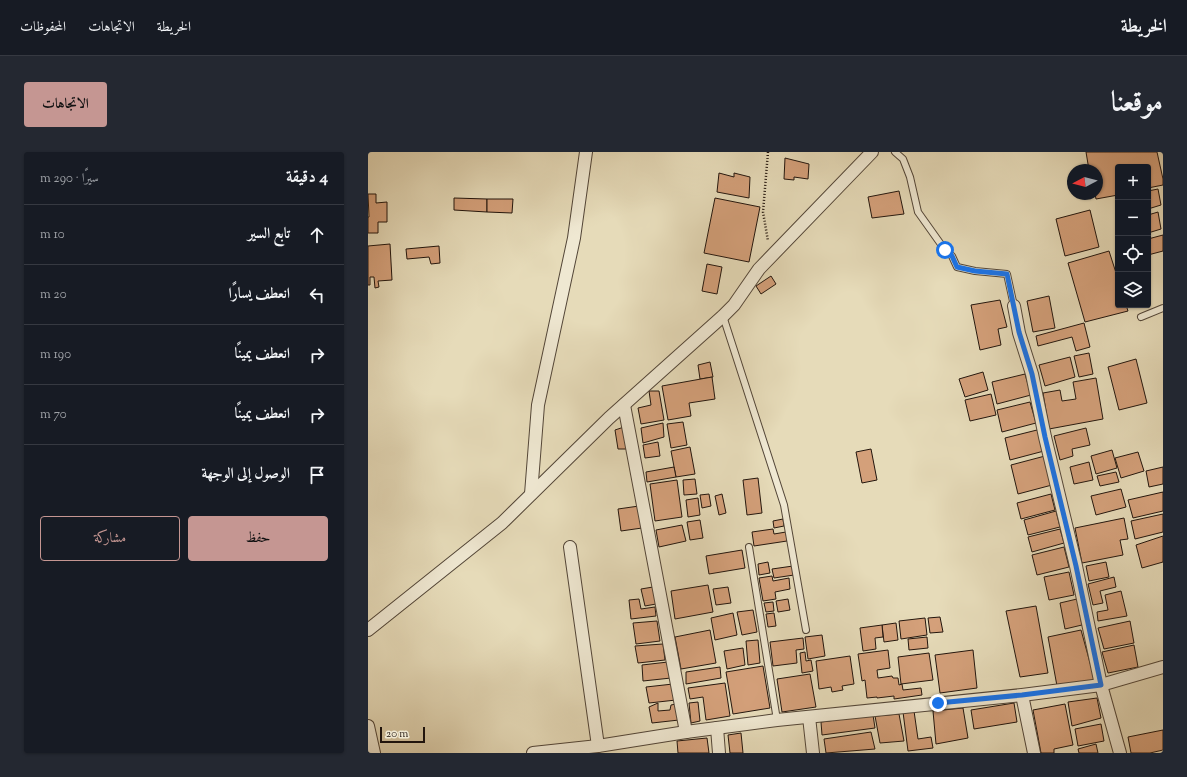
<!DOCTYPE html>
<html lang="ar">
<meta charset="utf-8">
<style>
body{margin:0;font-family:"Sorts Mill Goudy",Amiri,serif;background:#242831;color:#f1f3f6;direction:rtl}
.controls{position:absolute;right:12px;top:12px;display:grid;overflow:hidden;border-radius:4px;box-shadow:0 1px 3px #0004}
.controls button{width:36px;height:36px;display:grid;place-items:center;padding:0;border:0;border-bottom:1px solid #363941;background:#171b24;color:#f1f3f6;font:20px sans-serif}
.compass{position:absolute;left:699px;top:12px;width:36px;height:36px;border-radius:50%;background:#171b24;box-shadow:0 1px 3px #0004;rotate:263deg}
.scale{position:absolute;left:12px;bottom:10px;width:45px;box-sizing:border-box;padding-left:4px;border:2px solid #22150d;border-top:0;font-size:11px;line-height:14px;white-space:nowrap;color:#22150d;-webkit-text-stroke:3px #efe8d2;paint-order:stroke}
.stop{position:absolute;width:12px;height:12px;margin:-9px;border:3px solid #1a73e8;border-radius:50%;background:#fff}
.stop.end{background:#1a73e8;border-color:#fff;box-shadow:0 1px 4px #0008}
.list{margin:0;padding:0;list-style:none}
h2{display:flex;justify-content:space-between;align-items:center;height:52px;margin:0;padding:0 16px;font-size:17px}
h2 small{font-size:13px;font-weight:400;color:#9ea1a6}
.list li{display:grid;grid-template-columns:26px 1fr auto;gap:12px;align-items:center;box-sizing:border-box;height:60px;padding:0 16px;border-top:1px solid #363941}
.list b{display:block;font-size:15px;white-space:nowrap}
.list em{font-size:13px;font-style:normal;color:#9ea1a6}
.actions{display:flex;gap:8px;padding:12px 16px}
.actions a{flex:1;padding:9px 0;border:1px solid #c59692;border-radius:4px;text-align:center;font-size:14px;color:#c59692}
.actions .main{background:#c59692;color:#111}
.icon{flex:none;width:22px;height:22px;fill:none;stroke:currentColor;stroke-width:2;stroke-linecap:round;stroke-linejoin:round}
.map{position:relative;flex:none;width:795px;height:601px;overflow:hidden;direction:ltr;border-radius:4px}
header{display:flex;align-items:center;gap:24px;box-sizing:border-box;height:56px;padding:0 20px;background:#171b24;border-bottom:1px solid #363941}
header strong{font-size:19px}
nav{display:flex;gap:22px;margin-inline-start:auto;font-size:14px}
.intro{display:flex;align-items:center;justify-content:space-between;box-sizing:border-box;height:96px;padding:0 24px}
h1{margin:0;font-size:28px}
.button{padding:10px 18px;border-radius:4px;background:#c59692;color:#111;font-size:14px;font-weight:700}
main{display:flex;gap:24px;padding:0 24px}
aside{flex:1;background:#171b24;border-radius:4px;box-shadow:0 1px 3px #0004}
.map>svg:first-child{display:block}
.building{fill:#d4a07a;stroke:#22150d}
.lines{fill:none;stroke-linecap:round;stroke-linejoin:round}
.lane-casing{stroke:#534638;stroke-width:8}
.street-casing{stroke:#534638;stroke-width:14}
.path{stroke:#22150d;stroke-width:2.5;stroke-dasharray:1 2;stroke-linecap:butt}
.lane{stroke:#efe8d2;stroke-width:6}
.street{stroke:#efe8d2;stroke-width:12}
.route{stroke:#1a73e8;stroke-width:5}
</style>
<header>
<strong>الخريطة</strong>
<nav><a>الخريطة</a><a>الاتجاهات</a><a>المحفوظات</a></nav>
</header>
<div class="intro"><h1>موقعنا</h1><a class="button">الاتجاهات</a></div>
<main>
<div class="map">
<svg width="795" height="601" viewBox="0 0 795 601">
<rect width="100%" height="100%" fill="#e6dbb9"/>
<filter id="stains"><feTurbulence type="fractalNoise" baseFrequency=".005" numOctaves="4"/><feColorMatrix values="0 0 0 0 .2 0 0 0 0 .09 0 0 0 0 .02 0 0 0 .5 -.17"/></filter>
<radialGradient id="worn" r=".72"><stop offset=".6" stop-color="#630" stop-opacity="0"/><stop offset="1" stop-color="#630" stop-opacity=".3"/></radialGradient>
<g class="building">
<polygon points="718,0 789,0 795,27 795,33 780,36 780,15 750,15 750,43 728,47 727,42 729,42 729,18 721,18"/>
<polygon points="417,6 441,12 440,27 426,25 426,28 416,27"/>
<polygon points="351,21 366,25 366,21 382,25 381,46 349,40"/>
<polygon points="790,37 793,53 780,57 780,39"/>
<polygon points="531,39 536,62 504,66 500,45"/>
<polygon points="0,42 8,42 8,51 19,50 19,70 10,70 10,81 0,81 0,65 1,65"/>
<polygon points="86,46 119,47 119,60 86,58"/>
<polygon points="347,46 392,55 381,110 336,101"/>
<polygon points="119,47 145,47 144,61 119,60"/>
<polygon points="722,58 731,95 697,104 688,67"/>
<polygon points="790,60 793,77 780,81 780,63"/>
<polygon points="795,83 795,99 780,103 780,87"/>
<polygon points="22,92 24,128 10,129 11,135 7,136 6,125 2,125 2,133 0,133 0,94"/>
<polygon points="71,94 72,111 63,112 61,105 39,107 38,97"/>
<polygon points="741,99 750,127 750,153 758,153 760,159 717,170 700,111"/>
<polygon points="339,112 354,115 349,142 334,139"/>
<polygon points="403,124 408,132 393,142 388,134"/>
<polygon points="681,144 687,176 665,180 659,149"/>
<polygon points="632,148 639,175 630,177 633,193 612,198 603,153"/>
<polygon points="716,171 722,195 708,199 704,185 670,194 668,184"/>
<polygon points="721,201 725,222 711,225 706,204"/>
<polygon points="702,205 707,225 677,234 671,213"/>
<polygon points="768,207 779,251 751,258 740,215"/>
<polygon points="342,210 345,225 332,227 330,213"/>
<polygon points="615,220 620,238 597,245 591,227"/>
<polygon points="657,222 663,243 629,252 624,230"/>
<polygon points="344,225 347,247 321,251 323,264 300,268 294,234"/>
<polygon points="728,226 735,267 681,277 675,241 692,238 694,249 708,247 705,230"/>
<polygon points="281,239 291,239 296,268 273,272 270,256 283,253"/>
<polygon points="623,242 628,263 602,269 597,248"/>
<polygon points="662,250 668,271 634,280 629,258"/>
<polygon points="315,270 319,293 303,296 299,272"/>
<polygon points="295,271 296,285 275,291 273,276"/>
<polygon points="256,275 259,297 250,297 247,278"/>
<polygon points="718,276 722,293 704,297 705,304 692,308 686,284"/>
<polygon points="669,278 676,299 642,308 637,286"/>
<polygon points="290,290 292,304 277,306 275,293"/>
<polygon points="322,295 327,322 308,325 303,299"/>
<polygon points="503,297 509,328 494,331 488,300"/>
<polygon points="744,298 749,316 728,322 723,304"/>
<polygon points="770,300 776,319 753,326 747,306"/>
<polygon points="677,304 684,333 650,342 643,313"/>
<polygon points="721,310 725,328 706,332 702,315"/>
<polygon points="306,315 308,325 279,330 278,320"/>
<polygon points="795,315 795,332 781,335 778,319"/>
<polygon points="748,320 751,330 732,334 729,324"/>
<polygon points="390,326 394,361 379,363 375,328"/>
<polygon points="327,327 329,342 316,343 315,328"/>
<polygon points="309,328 314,365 287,369 282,332"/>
<polygon points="753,337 758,355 728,363 723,344"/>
<polygon points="795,340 795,359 765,366 760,348"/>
<polygon points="341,342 343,354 334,356 332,343"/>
<polygon points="354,342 358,361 351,363 347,344"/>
<polygon points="683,342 687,358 653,367 649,351"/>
<polygon points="330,346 332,363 320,365 318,348"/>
<polygon points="271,354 274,376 253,379 250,357"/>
<polygon points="688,359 692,375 660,383 656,368"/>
<polygon points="795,362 795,380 767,387 763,369"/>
<polygon points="756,366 760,387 752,388 755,403 714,411 707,376"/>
<polygon points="415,367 416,374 406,376 405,369"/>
<polygon points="332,368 335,386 322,388 319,370"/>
<polygon points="314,373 318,389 291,395 288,378"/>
<polygon points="405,377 406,382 418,380 419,389 386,394 384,380"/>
<polygon points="692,377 696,391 664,400 660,385"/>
<polygon points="795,384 795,410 774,416 768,393"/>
<polygon points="696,395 701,415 669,423 664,403"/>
<polygon points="374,398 377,416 341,422 338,404"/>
<polygon points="400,410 402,421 391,423 390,412"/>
<polygon points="738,410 741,425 721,429 718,414"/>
<polygon points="425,414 426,423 406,426 404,417"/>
<polygon points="701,420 706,443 681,448 676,425"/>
<polygon points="404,424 405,429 421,426 422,437 407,440 408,447 395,449 391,426"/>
<polygon points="746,425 748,435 732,439 735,451 725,453 720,432"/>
<polygon points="340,433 345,460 307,467 303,439"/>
<polygon points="285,435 288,452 277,454 273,437"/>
<polygon points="360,435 363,451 348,453 345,437"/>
<polygon points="753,439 759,464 730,469 729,460 740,458 737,443"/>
<polygon points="271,447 273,457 287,455 288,464 263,467 261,448"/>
<polygon points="420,447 422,458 410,460 408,449"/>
<polygon points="709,447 714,473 697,477 692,451"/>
<polygon points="405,450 406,459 398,460 396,451"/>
<polygon points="668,454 680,521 652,525 638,459"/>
<polygon points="385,458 389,480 374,483 369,460"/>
<polygon points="365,461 369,483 347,488 343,466"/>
<polygon points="406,461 408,474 400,475 398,462"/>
<polygon points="572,465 575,480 562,481 560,466"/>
<polygon points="557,466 559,483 533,487 531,469"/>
<polygon points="289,469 292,489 268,492 265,471"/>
<polygon points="762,469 766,491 736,497 730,476"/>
<polygon points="528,471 530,488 516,490 514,473"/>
<polygon points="514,473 515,485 507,486 508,497 495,499 492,476"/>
<polygon points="342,478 348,511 313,517 307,485"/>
<polygon points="713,478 727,529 689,534 680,485"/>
<polygon points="454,483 457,504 440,507 437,485"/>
<polygon points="559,485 560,496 541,498 540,487"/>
<polygon points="435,486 436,497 428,498 429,511 405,514 402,490"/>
<polygon points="390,488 392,511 380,513 378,489"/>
<polygon points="295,492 297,508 270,511 267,494"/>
<polygon points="766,493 770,515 740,521 734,500"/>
<polygon points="375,496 377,513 359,517 356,499"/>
<polygon points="520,498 522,516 509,518 510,526 524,524 525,526 530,526 531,533 534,532 535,538 553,536 554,543 526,547 526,544 509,546 509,545 499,546 497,528 494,529 490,502"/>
<polygon points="605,498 609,536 572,541 567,503"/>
<polygon points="437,500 438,509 443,508 445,519 434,521 432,501"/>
<polygon points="561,501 565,528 533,532 530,505"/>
<polygon points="482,504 486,532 474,534 475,538 464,540 463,535 451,537 448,509"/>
<polygon points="300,510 303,526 275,529 274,513"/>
<polygon points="395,514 402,556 365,562 358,520"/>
<polygon points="352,515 353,526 318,532 318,520"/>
<polygon points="442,522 448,555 414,560 409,527"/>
<polygon points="357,531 362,564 338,568 335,545 322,547 320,536"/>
<polygon points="305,532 308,548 281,551 278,535"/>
<polygon points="729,546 733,566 704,574 700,550"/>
<polygon points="330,550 332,569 323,571 321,551"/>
<polygon points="290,551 290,559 302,558 303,553 308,552 311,568 284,571 281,555"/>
<polygon points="646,551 649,570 606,577 603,558"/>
<polygon points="697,552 705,593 686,597 686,601 673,601 665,558"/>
<polygon points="595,556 600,586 568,592 565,559"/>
<polygon points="546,559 550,587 563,585 565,596 540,599 535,560"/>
<polygon points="531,562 536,589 512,591 507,564"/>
<polygon points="505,563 507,576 454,583 453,570"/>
<polygon points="733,572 736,589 710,594 707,577"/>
<polygon points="795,578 795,598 782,601 763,601 760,585"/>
<polygon points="503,580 507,597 458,601 456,587"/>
<polygon points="373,581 375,601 362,601 360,583"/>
<polygon points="339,586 341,601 310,601 309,589"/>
<polygon points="728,592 730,601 711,601 710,597"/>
</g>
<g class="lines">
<g class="lane-casing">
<g id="lane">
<polyline points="527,0 535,7 542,25 550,60 577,98 584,104 589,115 607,119 639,122 646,154"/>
<polyline points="355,164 416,353 438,478"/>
<polyline points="773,165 795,156"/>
<polyline points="381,395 409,568"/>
</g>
</g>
<g class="street-casing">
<g id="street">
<polyline points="646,154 651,181 664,222 677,285 708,414 733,533 752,601"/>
<polyline points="256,253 318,580"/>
<polyline points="163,342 170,253 206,86 218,0"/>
<polyline points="202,395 230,594"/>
<polyline points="0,478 134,371 241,266 355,164 366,153 391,117 504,0"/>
<polyline points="654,543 666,601"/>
<polyline points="441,565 445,601"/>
<polyline points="0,574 6,601"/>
<polyline points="349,576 351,601"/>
<polyline points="165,601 230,594 318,580 409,568 654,543 733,533 795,515"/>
</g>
</g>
<polyline class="path" points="400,0 395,60 400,89"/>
<use href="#lane" class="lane"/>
<use href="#street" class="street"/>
</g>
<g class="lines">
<polyline class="route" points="570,551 654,543 733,533 708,414 677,285 664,222 651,180 639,122 607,119 589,115 584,104 577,98"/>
</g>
<rect width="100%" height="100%" filter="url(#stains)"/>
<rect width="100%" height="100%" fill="url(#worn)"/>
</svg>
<div class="controls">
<button>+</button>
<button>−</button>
<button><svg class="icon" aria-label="locate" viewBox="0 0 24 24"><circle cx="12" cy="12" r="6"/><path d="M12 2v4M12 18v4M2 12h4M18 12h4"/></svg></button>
<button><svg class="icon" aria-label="layers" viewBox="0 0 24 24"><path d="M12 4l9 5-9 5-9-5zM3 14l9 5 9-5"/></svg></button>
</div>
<svg class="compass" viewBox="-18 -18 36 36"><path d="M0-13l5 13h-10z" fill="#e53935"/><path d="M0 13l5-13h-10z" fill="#9ea1a6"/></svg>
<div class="scale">20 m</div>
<div class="stop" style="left:577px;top:98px"></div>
<div class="stop end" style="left:570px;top:551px"></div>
</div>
<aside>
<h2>4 دقيقة<small>سيرًا · 290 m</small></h2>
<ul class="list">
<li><svg class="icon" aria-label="ahead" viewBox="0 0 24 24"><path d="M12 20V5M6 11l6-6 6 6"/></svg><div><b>تابع السير</b></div><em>10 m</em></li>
<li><svg class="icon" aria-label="left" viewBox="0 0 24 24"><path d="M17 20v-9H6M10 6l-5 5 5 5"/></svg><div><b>انعطف يسارًا</b></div><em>20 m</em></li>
<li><svg class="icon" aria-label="right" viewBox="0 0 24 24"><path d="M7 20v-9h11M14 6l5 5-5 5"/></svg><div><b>انعطف يمينًا</b></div><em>190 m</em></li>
<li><svg class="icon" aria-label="right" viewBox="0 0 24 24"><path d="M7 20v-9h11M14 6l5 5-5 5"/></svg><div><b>انعطف يمينًا</b></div><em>70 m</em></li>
<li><svg class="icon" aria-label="arrive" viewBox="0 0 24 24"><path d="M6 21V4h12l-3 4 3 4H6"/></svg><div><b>الوصول إلى الوجهة</b></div></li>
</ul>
<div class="actions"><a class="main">حفظ</a><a>مشاركة</a></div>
</aside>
</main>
